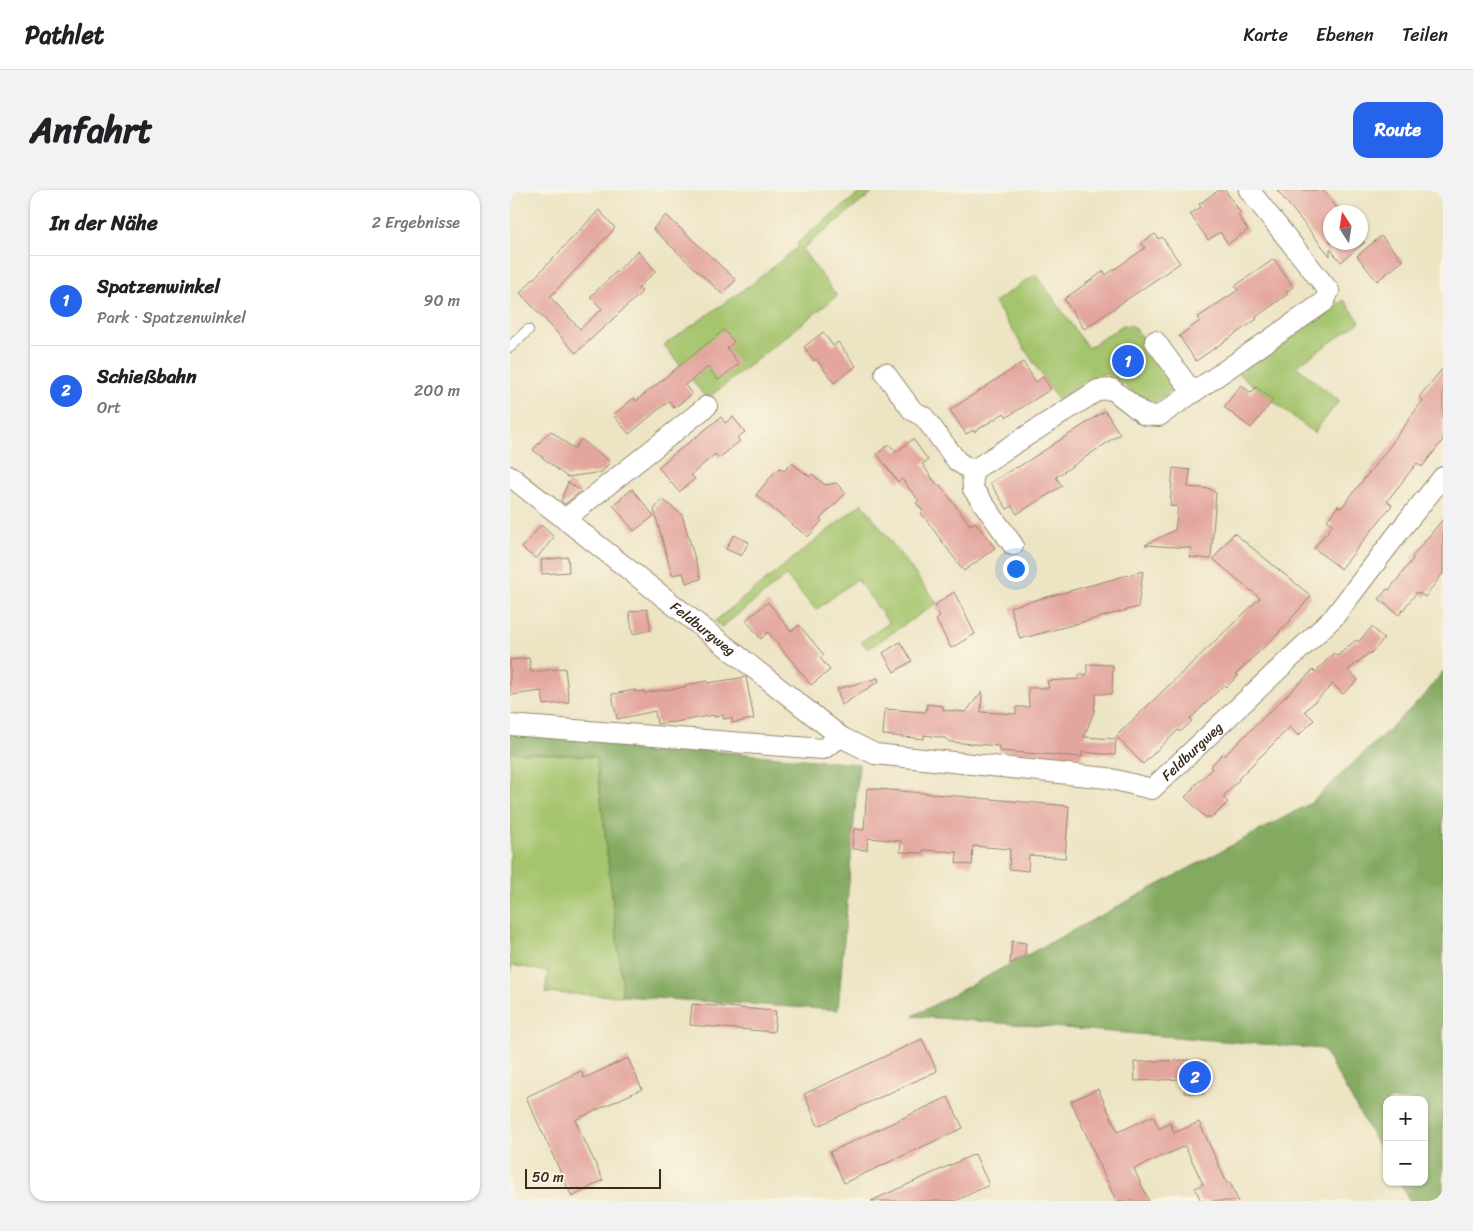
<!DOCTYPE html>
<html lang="de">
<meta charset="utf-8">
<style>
body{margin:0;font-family:Sriracha,sans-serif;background:#f2f2f2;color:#202124}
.controls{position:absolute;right:15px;bottom:15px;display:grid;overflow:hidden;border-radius:10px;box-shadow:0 1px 4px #0004}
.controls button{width:45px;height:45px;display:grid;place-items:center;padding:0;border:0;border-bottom:1px solid #e0e0e0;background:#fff;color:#202124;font:25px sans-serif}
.compass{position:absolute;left:813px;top:15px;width:45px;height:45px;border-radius:50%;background:#fff;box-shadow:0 1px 4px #0004;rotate:348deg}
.scale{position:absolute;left:15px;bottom:12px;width:136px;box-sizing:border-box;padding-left:5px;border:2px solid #3b2a1e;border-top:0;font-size:14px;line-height:18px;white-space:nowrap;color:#3b2a1e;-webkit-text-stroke:4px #fcf5e5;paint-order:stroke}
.you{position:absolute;left:505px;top:378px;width:18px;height:18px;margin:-12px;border:4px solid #fff;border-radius:50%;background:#1a73e8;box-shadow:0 0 0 8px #1a73e833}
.badge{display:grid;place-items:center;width:32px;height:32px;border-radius:50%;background:#2563eb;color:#fff;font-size:16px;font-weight:700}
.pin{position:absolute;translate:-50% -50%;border:2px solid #fff;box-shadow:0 1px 5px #0006}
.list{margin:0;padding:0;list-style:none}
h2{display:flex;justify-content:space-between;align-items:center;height:65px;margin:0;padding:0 20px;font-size:21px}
h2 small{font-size:16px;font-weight:400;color:#757577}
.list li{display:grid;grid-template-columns:32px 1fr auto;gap:15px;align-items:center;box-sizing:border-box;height:90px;padding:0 20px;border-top:1px solid #e0e0e0}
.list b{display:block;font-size:19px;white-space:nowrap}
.list p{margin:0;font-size:16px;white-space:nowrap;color:#757577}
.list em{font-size:16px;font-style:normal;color:#757577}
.map{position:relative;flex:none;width:933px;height:1011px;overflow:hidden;border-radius:15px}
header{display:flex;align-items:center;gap:30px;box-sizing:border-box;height:70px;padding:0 25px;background:#fff;border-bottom:1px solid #e0e0e0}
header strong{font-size:24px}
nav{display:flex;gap:28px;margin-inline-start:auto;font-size:18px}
.intro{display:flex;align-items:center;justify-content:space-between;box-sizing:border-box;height:120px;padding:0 30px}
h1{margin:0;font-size:35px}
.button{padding:12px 22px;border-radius:15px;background:#2563eb;color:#fff;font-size:18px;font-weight:700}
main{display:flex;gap:30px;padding:0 30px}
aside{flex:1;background:#fff;border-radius:15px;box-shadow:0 1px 4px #0004}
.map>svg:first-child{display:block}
.green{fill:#a4c46d;stroke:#707746}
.forest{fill:#83aa60;stroke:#5f6a3f}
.building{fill:#e3a69f}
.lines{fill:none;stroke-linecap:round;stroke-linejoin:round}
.service-casing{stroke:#948770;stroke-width:12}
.minor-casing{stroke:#948770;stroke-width:22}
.service{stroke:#fff;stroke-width:10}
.minor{stroke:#fff;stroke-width:20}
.labels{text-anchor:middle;stroke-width:5;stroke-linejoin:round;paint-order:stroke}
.street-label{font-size:14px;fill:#3b2a1e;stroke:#fcf5e5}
</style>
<header>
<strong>Pathlet</strong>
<nav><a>Karte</a><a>Ebenen</a><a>Teilen</a></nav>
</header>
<div class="intro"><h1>Anfahrt</h1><a class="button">Route</a></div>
<main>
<aside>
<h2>In der Nähe<small>2 Ergebnisse</small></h2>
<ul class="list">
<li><span class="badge">1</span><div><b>Spatzenwinkel</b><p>Park · Spatzenwinkel</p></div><em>90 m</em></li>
<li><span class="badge">2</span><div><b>Schießbahn</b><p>Ort</p></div><em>200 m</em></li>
</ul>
</aside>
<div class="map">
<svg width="933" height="1011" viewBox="0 0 933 1011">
<rect width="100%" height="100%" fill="#fcf5e5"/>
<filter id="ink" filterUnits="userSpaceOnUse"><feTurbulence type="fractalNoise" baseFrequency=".02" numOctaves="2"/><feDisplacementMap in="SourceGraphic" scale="10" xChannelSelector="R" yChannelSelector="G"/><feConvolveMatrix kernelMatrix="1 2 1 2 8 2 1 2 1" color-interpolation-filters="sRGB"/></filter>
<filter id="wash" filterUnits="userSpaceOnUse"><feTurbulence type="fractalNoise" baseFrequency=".0096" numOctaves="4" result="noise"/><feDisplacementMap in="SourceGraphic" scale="20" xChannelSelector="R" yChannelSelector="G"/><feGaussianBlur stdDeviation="1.12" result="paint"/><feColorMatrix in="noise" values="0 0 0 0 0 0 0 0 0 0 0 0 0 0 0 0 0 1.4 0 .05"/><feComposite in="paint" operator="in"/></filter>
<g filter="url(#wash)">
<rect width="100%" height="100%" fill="#ece4c3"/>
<g class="green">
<polygon points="353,0 366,0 292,59 327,106 197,209 154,155 242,94 289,56 287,53"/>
<path d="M526,84L578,158L613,135L623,136L665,189L667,194L664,199L640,215H637C628,208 603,182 593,184C583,185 558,204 548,210L484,112Z"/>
<polygon points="834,110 850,132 786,176 829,211 804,243 728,183"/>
<polygon points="352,313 427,413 358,459 351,452 379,433 347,389 306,420 276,386 212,437 205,431"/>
<polygon points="0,562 86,567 112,792 112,806 35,803 38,782 2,775 0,784"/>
</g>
<g class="forest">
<polygon points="933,481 933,1011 900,1011 889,992 914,992 914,910 877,910 877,971 813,859 403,826 801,613 915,505"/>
<polygon points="0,543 349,574 328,820 112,806 112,792 86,567 0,562"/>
</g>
<g id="blocks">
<g class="building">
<polygon points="709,0 715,0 731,23 728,25 738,40 718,54 710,42 698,50 680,24 691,17 689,14"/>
<polygon points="767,0 813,0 830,22 820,22 820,52 855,52 831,72 820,59 820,66"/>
<polygon points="89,20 105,38 40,107 70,139 92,119 80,107 128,61 146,81 128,98 132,102 66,163 10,103"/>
<polygon points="156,25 226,90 212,104 143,39"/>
<polygon points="645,44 649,49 652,47 670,73 574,139 554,109 594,81 596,85 635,58 631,53"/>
<polygon points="871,46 893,71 867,91 847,66"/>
<polygon points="764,69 783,97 776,102 778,104 746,127 747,129 686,171 669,146 690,131 687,128 728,100 725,96"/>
<polygon points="214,140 224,152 217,158 229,174 208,190 198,177 175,195 182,204 164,218 159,211 119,244 103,225 124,208 126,211"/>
<polygon points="313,142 323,156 328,152 346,176 324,193 306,169 304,171 294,157"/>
<polygon points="513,172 526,192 533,187 541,199 497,227 494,223 464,242 463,240 456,244 440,220"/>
<polygon points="933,178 933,250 912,277 907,273 877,311 882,315 831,379 804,358 823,335 817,330 828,316 831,318 877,260 913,210 909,207"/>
<polygon points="731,195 741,203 746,197 763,210 741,238 714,217"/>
<polygon points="595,221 610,244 546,287 552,296 507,324 502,316 497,319 480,293 506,277 507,278"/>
<polygon points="211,227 215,233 223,227 235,242 227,248 230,251 209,268 205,264 181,285 185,289 169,302 148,277"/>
<polygon points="41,241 64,259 71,249 100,272 92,282 57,287 23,260 35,246"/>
<polygon points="403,249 418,270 412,274 428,296 430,295 460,335 465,332 485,358 454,381 411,323 413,321 406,313 409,311 392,289 388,292 367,264 379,254 386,262"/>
<polygon points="282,273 300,287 302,284 315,295 326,293 336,303 310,329 312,331 298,347 246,305 266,280 267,281 270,278 274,281"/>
<polygon points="663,278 680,280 678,297 700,299 706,303 701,369 680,367 681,358 635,355 665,340 668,317 660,316"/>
<polygon points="58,292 71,301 55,314 51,311"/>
<polygon points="122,299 144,326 124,341 103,315"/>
<polygon points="152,309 172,325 191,389 176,393 173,383 162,385 144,320"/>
<polygon points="933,329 933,383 915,407 907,402 889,425 869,409 877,399 879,400 903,369 902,367"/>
<polygon points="31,335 44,347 26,369 12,358"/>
<polygon points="724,343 801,406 780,430 781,431 769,441 770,442 726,484 728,486 716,497 714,495 680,529 682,531 670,542 668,540 633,574 606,546 750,408 703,369"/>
<polygon points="224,345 239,352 231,366 216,359"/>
<polygon points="58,367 59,382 32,384 31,370"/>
<polygon points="633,381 628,417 510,449 500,417"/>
<polygon points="444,402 465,444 441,458 426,430 430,427 425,415"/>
<polygon points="258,412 281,441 289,435 314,465 310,468 320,480 301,495 258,442 251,449 236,430"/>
<polygon points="137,419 141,440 123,444 119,422"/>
<polygon points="862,437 874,449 860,464 859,463 838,480 848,490 833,504 823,494 795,521 804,530 788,546 780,537 728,589 729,590 713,607 718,612 703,627 695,627 675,607 683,600 683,597 702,579 700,577 712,564 714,566 803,480 805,482 824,463 827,466 846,450 848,452"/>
<polygon points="390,452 402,471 384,482 373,463"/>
<polygon points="19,468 21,482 55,478 59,512 34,515 32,501 0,505 0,470"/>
<polygon points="577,474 603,475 602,504 586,504 584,522 574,547 606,549 605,565 572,562 572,567 489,561 489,556 440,552 435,548 414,545 414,549 373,545 375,519 416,522 417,514 433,516 433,520 456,522 472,501 471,522 506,524 506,517 519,517 518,498 539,498 537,491 569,489 569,484 577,485"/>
<polygon points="236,487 244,529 222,533 222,528 213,529 213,525 204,527 203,525 166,532 147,534 145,521 107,529 102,504 125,500 125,502 134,501 134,503 175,497 175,495 198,491 198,493"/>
<polygon points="368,488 369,491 332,515 327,499"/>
<polygon points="357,598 559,616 555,668 519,665 518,681 499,679 500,659 463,656 462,675 446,673 447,662 413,660 413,663 390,662 391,651 358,648 357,660 342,659 344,639 354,640"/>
<polygon points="502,751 516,753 515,766 500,774"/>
<polygon points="182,814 266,821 264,842 180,835"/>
<polygon points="412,849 427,881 308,936 294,904"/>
<polygon points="118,868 132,899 65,930 93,990 62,1007 16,907 71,881 74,888"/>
<polygon points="677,870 695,871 693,904 674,903 675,889 625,891 624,872"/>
<polygon points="588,899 608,942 643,926 649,939 660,933 664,943 689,932 717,993 720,992 728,1011 691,1011 685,998 693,994 675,956 624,979 639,1011 606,1011 561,911"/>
<polygon points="438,907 453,938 334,993 320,962"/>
<polygon points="465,964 479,995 445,1011 361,1011"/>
</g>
</g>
</g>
<g filter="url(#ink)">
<use href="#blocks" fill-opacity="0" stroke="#948770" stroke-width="1"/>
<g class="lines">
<g class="service-casing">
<polyline id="service" points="0,157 18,140"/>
</g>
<g class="minor-casing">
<g id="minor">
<polyline points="645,151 683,203"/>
<polyline points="375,183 402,220 414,227 447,271 462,281 588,200 602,199 635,225 649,226 814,112 819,101 739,0"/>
<polyline points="462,281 463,299 503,355"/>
<path id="s1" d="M0,286L331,547L365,564L597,588L642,599L824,427L895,334L933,287"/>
<polyline points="55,329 197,216"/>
<polyline points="0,535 313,559 331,547"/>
</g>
</g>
<use href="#service" class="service"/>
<use href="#minor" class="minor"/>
</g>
</g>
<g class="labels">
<g class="street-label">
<text dy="5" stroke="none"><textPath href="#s1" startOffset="246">Feldburgweg</textPath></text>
<text dy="5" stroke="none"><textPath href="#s1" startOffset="794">Feldburgweg</textPath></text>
</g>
</g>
</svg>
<div class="controls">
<button>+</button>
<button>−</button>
</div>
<svg class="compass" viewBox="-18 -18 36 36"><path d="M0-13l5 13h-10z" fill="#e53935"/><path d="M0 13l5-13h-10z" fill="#757577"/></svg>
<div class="scale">50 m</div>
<div class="you"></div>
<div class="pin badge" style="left:618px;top:171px">1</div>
<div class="pin badge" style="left:685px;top:887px">2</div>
</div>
</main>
